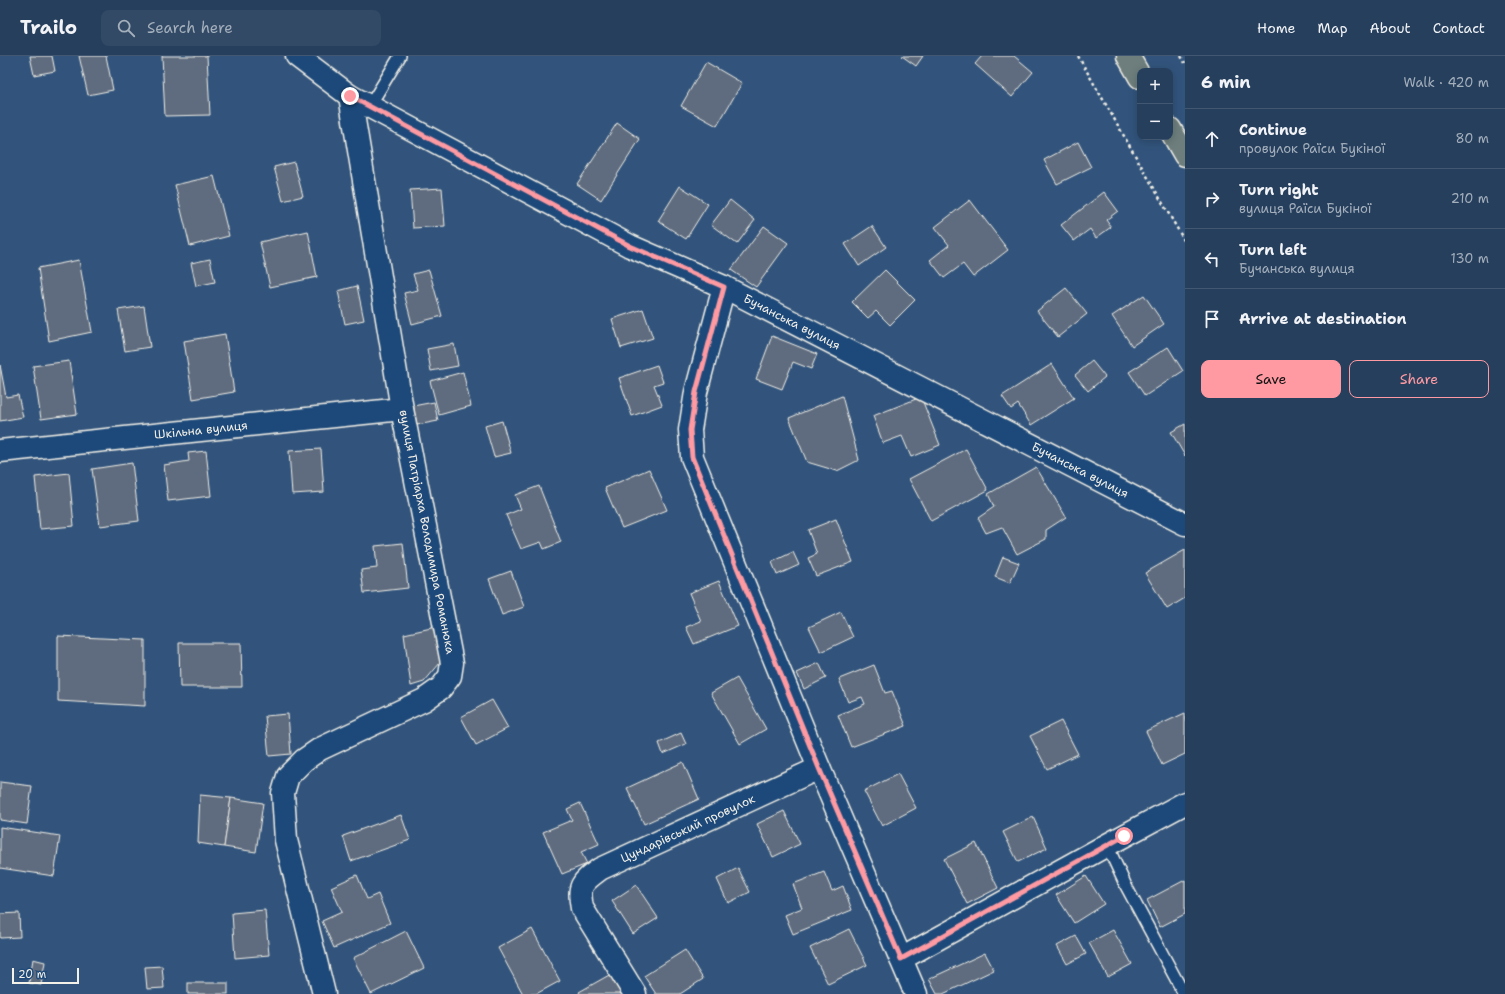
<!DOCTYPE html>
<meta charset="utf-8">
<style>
body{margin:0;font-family:"Shantell Sans",sans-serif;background:#324a66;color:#f1f3f6}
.controls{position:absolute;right:12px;top:12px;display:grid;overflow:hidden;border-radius:8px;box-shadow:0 2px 10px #0003}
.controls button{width:36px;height:36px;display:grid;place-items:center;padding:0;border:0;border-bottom:1px solid #425872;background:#263f5d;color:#f1f3f6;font:20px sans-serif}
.scale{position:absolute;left:12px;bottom:10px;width:67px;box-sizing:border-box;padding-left:4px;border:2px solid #f4f1e8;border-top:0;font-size:11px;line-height:14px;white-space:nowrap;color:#f4f1e8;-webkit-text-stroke:3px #1f4a7a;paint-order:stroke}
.stop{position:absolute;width:12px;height:12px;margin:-9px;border:3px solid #ff9aa2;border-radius:50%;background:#fff}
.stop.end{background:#ff9aa2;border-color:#fff;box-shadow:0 1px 4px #0008}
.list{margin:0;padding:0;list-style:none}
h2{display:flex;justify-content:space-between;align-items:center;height:52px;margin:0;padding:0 16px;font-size:17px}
h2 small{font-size:13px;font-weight:400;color:#a4afbc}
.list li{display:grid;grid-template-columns:26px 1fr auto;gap:12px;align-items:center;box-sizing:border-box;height:60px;padding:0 16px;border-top:1px solid #425872}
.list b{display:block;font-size:15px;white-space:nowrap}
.list p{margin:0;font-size:13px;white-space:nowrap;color:#a4afbc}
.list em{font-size:13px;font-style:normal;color:#a4afbc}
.actions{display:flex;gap:8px;padding:12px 16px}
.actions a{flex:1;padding:9px 0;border:1px solid #ff9aa2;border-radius:8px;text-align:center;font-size:14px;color:#ff9aa2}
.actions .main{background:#ff9aa2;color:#111}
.icon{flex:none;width:22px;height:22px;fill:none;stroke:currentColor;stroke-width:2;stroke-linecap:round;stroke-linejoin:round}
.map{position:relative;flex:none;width:1185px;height:938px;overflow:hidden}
header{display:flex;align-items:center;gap:24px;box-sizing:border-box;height:56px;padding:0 20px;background:#263f5d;border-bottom:1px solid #425872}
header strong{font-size:19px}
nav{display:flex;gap:22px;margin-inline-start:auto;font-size:14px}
.search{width:280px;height:36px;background:#324a66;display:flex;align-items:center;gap:10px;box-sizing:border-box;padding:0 14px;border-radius:8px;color:#a4afbc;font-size:15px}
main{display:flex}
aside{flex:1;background:#263f5d}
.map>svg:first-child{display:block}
.building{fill:#5f6c7f;stroke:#f4f1e8}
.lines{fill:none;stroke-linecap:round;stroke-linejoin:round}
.lane-casing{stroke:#f4f1e8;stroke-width:14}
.street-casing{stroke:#f4f1e8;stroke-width:25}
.primary-casing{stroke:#f4f1e8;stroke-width:25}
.path{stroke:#f4f1e8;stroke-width:2.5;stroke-dasharray:3 3;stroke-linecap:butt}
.lane{stroke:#1f4a7a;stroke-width:11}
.street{stroke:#1f4a7a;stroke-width:22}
.primary{stroke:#6d7e7c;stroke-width:22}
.route{stroke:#ff9aa2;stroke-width:5}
.labels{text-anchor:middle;stroke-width:3.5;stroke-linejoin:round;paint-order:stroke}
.street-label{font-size:12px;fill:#f4f1e8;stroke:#1f4a7a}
</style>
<header>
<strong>Trailo</strong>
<div class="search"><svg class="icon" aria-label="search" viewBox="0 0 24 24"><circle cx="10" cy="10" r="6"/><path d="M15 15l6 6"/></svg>Search here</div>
<nav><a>Home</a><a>Map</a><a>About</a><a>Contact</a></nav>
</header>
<main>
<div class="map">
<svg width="1185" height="938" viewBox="0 0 1185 938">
<rect width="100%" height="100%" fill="#32547c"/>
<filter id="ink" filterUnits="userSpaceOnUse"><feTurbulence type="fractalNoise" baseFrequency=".025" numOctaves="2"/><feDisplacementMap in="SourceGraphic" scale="8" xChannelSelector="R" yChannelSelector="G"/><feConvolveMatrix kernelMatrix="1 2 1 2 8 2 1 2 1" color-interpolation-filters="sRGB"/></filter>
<g filter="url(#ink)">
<g class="building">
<polygon points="30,0 52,0 55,15 34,19"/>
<polygon points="79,0 106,0 113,34 88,39"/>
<polygon points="162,0 207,0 210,59 165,60"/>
<polygon points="902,0 923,0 916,10"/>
<polygon points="982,0 1014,0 1033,16 1012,41 975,8"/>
<polygon points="706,6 742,27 717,70 681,50"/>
<polygon points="617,67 640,83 601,144 577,128"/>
<polygon points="1078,86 1091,111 1057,128 1044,104"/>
<polygon points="294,106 303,140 283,145 274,111"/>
<polygon points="214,120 229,180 190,190 175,129"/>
<polygon points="680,130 708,148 686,183 658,165"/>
<polygon points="442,132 445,170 413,172 410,134"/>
<polygon points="1104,136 1118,155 1106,164 1111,171 1096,182 1090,173 1074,185 1061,169"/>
<polygon points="730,144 755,164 737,188 711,169"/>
<polygon points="970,144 1008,194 973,221 963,208 944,222 930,204 949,189 935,171"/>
<polygon points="764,170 788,187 756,231 731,214"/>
<polygon points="872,170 886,191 859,210 845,188"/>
<polygon points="308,175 317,221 270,231 260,186"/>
<polygon points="210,203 215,226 196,230 191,207"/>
<polygon points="79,204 92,276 49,285 38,212"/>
<polygon points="429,214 442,260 412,268 404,237 418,234 413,218"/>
<polygon points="885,214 915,244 890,269 876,255 868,262 852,246"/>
<polygon points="357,230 364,264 345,268 338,235"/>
<polygon points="1066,232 1087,258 1058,281 1037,255"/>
<polygon points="1144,239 1164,268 1132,290 1112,260"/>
<polygon points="144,250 150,291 125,295 118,254"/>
<polygon points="643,253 653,282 621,292 612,263"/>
<polygon points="225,278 234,336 193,343 184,285"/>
<polygon points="772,280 817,298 811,313 793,306 782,333 756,323"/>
<polygon points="454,288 458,310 431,315 427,293"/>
<polygon points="1168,291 1183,315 1145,340 1129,316"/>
<polygon points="69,305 77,358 41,363 33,310"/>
<polygon points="1092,305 1105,321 1088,335 1075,319"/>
<polygon points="1052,308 1074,342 1031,369 1018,348 1011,353 1002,340"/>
<polygon points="0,309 6,341 18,339 23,361 0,365"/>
<polygon points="657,309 663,326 654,329 662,349 632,360 619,322"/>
<polygon points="463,316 471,350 439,359 430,325"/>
<polygon points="842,340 859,404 837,415 807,406 789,362"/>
<polygon points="921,341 940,389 911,401 902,380 883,387 873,360"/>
<polygon points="434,346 438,365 417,369 413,350"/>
<polygon points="502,365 511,397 494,401 485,370"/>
<polygon points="1185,368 1185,400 1171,376"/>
<polygon points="321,393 324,436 292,438 289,395"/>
<polygon points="966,393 988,434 931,465 909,423"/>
<polygon points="206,395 211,440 168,445 164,409 189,405 188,397"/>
<polygon points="132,407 139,465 100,470 92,413"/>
<polygon points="1036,411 1066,461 1046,474 1046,483 1017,498 1002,471 986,477 978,462 994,451 988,438"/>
<polygon points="649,413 667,454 622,472 605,432"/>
<polygon points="69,417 74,470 40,473 35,421"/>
<polygon points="539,430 561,486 544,493 541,486 521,493 506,459 521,453 515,439"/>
<polygon points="836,463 853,506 816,520 808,502 817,498 808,474"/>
<polygon points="403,487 408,532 364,537 361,514 377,512 375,490"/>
<polygon points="1185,494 1185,542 1167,553 1145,517"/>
<polygon points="793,496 799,509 777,519 772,506"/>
<polygon points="1003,501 1019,507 1010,527 995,521"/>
<polygon points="511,515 524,551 502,559 489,523"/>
<polygon points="719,525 738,570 694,588 686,571 701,565 689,537"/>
<polygon points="841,556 853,581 821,596 809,571"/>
<polygon points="436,571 440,607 424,626 411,630 404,578"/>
<polygon points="58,580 145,584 145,650 58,645"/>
<polygon points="179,587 241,587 242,631 180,631"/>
<polygon points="819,607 826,622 804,633 797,617"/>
<polygon points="874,609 885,637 892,635 906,670 851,691 838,659 865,648 862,641 848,646 839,623"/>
<polygon points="737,622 766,673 740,688 711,637"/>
<polygon points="492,644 508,672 476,689 461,661"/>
<polygon points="1185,657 1185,698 1162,709 1146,675"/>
<polygon points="288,658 291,698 269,700 265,660"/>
<polygon points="1061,665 1078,698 1047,713 1030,680"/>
<polygon points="681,677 686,688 663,698 659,687"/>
<polygon points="683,706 699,743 644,768 627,732"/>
<polygon points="898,718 916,752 882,770 864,735"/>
<polygon points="0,726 32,730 27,768 0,764"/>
<polygon points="200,739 231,742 224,791 198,787"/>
<polygon points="231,742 263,747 256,796 224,791"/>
<polygon points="580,747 599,788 581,796 587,808 562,818 543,776 572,764 567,753"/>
<polygon points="784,755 800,788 773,801 757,768"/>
<polygon points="401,759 410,784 351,805 343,780"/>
<polygon points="1033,761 1047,792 1018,806 1003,776"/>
<polygon points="0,771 60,780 54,820 0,812"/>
<polygon points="976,787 998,832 967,848 944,803"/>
<polygon points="738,812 750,836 728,847 717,823"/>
<polygon points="824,816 832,835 843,830 852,854 793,878 785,859 802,852 793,828"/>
<polygon points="357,819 367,843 378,838 390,867 334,892 322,865 342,856 331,831"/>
<polygon points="1086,820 1104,848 1074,867 1056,839"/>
<polygon points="1185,824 1185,858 1160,871 1147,844"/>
<polygon points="636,829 658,862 633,878 612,845"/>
<polygon points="265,854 269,899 235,902 232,857"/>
<polygon points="19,857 20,881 0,882 0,858"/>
<polygon points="532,873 560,925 536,938 523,938 498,892"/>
<polygon points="849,873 867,909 828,928 810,892"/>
<polygon points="1113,874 1132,908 1108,921 1089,887"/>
<polygon points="406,875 424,912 371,938 353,902"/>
<polygon points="1076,880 1086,898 1067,908 1057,890"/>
<polygon points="685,894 703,923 680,938 656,938 644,920"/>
<polygon points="985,897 994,914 943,938 937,938 929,923"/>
<polygon points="33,903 45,906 41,929 29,927"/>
<polygon points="162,910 164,932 147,933 145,911"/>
<polygon points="611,918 623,938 580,938 579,936"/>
<rect x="188" y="927" width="40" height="11"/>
</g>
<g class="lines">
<g class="lane-casing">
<g id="lane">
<polyline points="369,51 400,0"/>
<polyline points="1107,789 1126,830 1184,938"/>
</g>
</g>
<g class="street-casing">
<g id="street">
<path id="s1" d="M297,0L350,40L630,190L724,231L1185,468"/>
<polyline points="724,231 696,336 690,374 692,401 819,712 916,938"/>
<path id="s2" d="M0,395L402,353"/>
<polyline points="901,903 1107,789 1185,747"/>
<polyline points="324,938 286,784 283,737 288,720 304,704 320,693 424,644 441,632 450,620 452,607 402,353 350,40"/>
<path id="s3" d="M635,938L582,852C578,829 581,827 600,813L819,712"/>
</g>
</g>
<g class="primary-casing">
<g id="primary">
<polyline points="1128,0 1140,21"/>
<polyline points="1170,73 1185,99"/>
</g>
</g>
<g class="path">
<polyline points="1078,0 1185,186"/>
<polyline points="1181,0 1185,7"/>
</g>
<use href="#lane" class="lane"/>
<use href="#street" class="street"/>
<use href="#primary" class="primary"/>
</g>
</g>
<g class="lines" filter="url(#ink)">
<polyline class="route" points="350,40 630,190 724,231 696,336 690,374 692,401 819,712 901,903 1124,780"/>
</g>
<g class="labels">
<g class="street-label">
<text dy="4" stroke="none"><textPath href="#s1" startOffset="563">Бучанська вулиця</textPath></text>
<text dy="4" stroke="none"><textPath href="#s2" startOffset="202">Шкільна вулиця</textPath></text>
<text dy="4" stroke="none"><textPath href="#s1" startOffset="887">Бучанська вулиця</textPath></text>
<text transform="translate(427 476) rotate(79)" y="4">вулиця Патріарха Володимира Романюка</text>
<text dy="4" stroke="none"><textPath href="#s3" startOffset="245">Цундарівський провулок</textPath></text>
</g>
</g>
</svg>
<div class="controls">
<button>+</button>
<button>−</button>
</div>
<div class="scale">20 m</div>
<div class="stop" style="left:1124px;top:780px"></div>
<div class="stop end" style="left:350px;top:40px"></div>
</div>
<aside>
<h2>6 min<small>Walk · 420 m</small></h2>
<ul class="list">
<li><svg class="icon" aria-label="ahead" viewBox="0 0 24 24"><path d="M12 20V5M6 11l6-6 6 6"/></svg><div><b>Continue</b><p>провулок Раїси Букіної</p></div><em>80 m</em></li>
<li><svg class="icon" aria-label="right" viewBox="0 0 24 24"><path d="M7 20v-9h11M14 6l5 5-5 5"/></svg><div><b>Turn right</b><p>вулиця Раїси Букіної</p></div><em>210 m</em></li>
<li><svg class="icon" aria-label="left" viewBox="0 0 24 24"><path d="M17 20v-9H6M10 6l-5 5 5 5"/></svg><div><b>Turn left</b><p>Бучанська вулиця</p></div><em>130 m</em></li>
<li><svg class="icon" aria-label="arrive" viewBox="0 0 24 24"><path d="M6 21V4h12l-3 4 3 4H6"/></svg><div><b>Arrive at destination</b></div></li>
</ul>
<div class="actions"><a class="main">Save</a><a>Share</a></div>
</aside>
</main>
